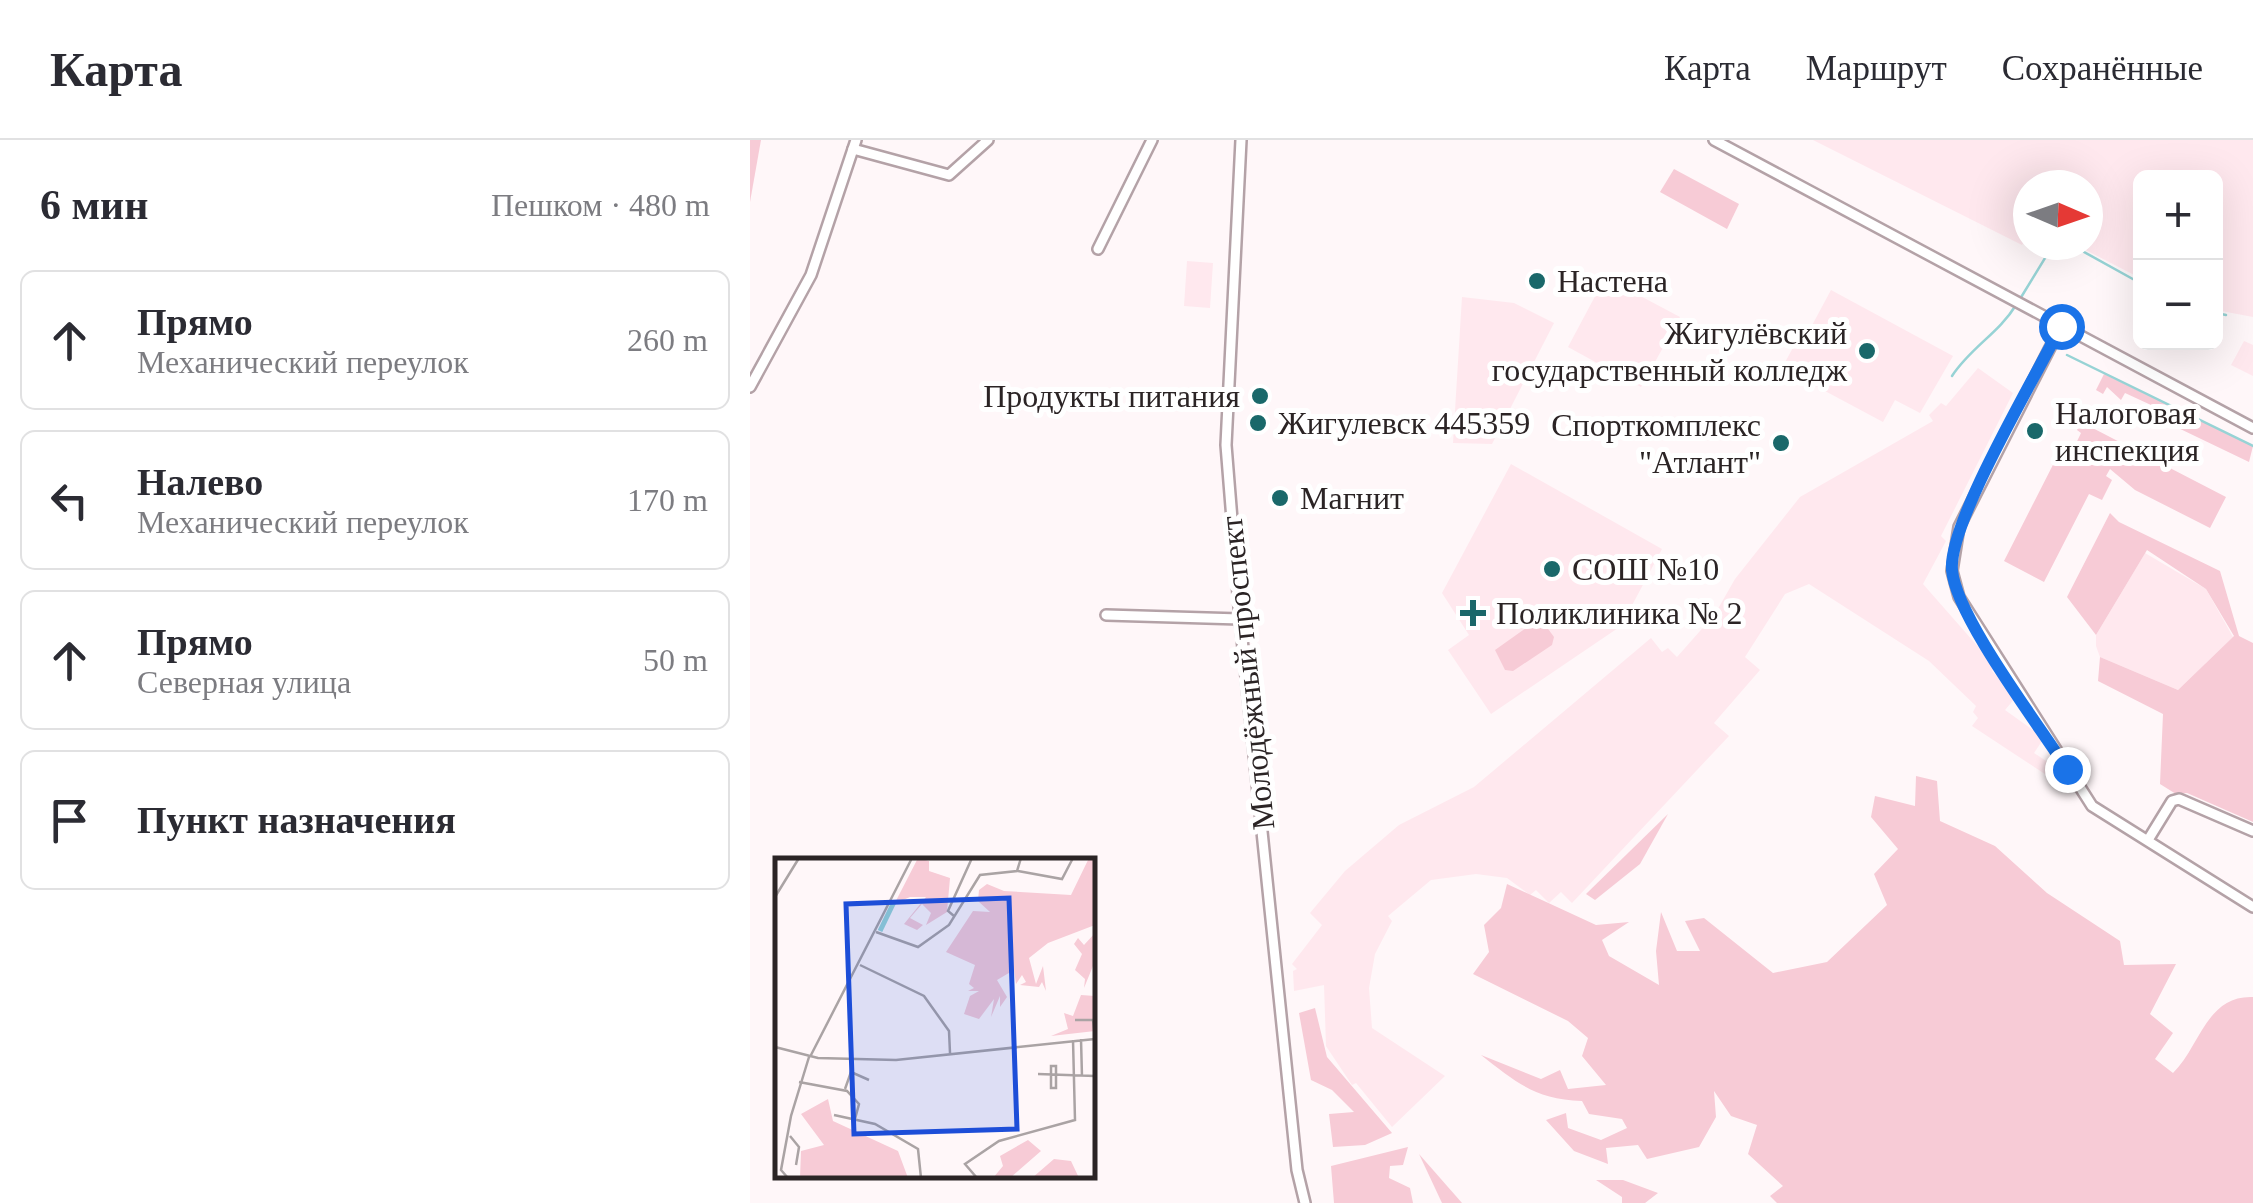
<!DOCTYPE html>
<html lang="ru">
<meta charset="utf-8">
<style>
body{margin:0;font-family:Georgia,serif;background:#f2f2f3;color:#2b2b33}
.controls{position:absolute;right:30px;top:30px;display:grid;overflow:hidden;border-radius:15px;box-shadow:0 10px 40px #0002}
.controls button{width:90px;height:90px;display:grid;place-items:center;padding:0;border:0;border-bottom:2px solid #e1e1e2;background:#fff;color:#2b2b33;font:50px sans-serif}
.compass{position:absolute;left:1263px;top:30px;width:90px;height:90px;border-radius:50%;background:#fff;box-shadow:0 10px 40px #0002;rotate:92deg}
.stop{position:absolute;width:30px;height:30px;margin:-22px;border:8px solid #1a73e8;border-radius:50%;background:#fff}
.stop.end{background:#1a73e8;border-color:#fff;box-shadow:0 2px 10px #0008}
.list{margin:0;padding:0;list-style:none}
h2{display:flex;justify-content:space-between;align-items:center;height:130px;margin:0;padding:0 40px;font-size:42px}
h2 small{font-size:32px;font-weight:400;color:#7c7c81}
.list li{display:grid;grid-template-columns:65px 1fr auto;gap:30px;align-items:center;box-sizing:border-box;height:140px;margin:0 20px 20px;padding:0 20px;border:2px solid #e1e1e2;border-radius:15px}
.list b{display:block;font-size:38px;white-space:nowrap}
.list p{margin:0;font-size:32px;white-space:nowrap;color:#7c7c81}
.list em{font-size:32px;font-style:normal;color:#7c7c81}
.icon{flex:none;width:55px;height:55px;fill:none;stroke:currentColor;stroke-width:2;stroke-linecap:round;stroke-linejoin:round}
.map{position:relative;flex:none;width:1503px;height:1063px;overflow:hidden}
header{display:flex;align-items:center;gap:60px;box-sizing:border-box;height:140px;padding:0 50px;background:#fff;border-bottom:2px solid #e1e1e2}
header strong{font-size:48px}
nav{display:flex;gap:55px;margin-inline-start:auto;font-size:35px}
main{display:flex}
aside{flex:1;background:#fff}
.map>svg:first-child{display:block}
.built{fill:#ffe8ee}
.green{fill:#f7cbd6}
.lines{fill:none;stroke-linecap:round;stroke-linejoin:round}
.stream{stroke:#97d3d5;stroke-width:2.5}
.minor-casing{stroke:#b4a2a7;stroke-width:14}
.minor{stroke:#fff;stroke-width:9}
.route{stroke:#1a73e8;stroke-width:12}
.poi-dot{fill:#1a686a;stroke:#fff;stroke-width:4}
.labels{text-anchor:middle;stroke-width:10;stroke-linejoin:round;paint-order:stroke}
.poi-label{font-size:32px;fill:#2b2425;stroke:#fff;text-anchor:start}
.street-label{font-size:32px;fill:#2b2425;stroke:#fff}
.inset-river{fill:none;stroke:#97d3d5;stroke-width:5}
.inset-road{fill:none;stroke:#aaa3a4;stroke-width:2.5}
.view{fill:#1d4ed8;fill-opacity:0.15;stroke:#1d4ed8;stroke-width:5}
.inset-edge{fill:none;stroke:#2b2425;stroke-width:5}
</style>
<header>
<strong>Карта</strong>
<nav><a>Карта</a><a>Маршрут</a><a>Сохранённые</a></nav>
</header>
<main>
<aside>
<h2>6 мин<small>Пешком · 480 m</small></h2>
<ul class="list">
<li><svg class="icon" aria-label="ahead" viewBox="0 0 24 24"><path d="M12 20V5M6 11l6-6 6 6"/></svg><div><b>Прямо</b><p>Механический переулок</p></div><em>260 m</em></li>
<li><svg class="icon" aria-label="left" viewBox="0 0 24 24"><path d="M17 20v-9H6M10 6l-5 5 5 5"/></svg><div><b>Налево</b><p>Механический переулок</p></div><em>170 m</em></li>
<li><svg class="icon" aria-label="ahead" viewBox="0 0 24 24"><path d="M12 20V5M6 11l6-6 6 6"/></svg><div><b>Прямо</b><p>Северная улица</p></div><em>50 m</em></li>
<li><svg class="icon" aria-label="arrive" viewBox="0 0 24 24"><path d="M6 21V4h12l-3 4 3 4H6"/></svg><div><b>Пункт назначения</b></div></li>
</ul>
</aside>
<div class="map">
<svg width="1503" height="1063" viewBox="0 0 1503 1063">
<rect width="100%" height="100%" fill="#fff7f9"/>
<g class="built">
<polygon points="1063,0 1503,0 1503,177 1466,170 1466,38 1390,38 1390,138 1326,105 1338,105 1338,45 1278,45 1278,94 1272,105"/>
<polygon points="437,121 463,123 460,168 434,166"/>
<polygon points="864,142 930,177 891,247 818,207 850,147"/>
<polygon points="1081,150 1203,216 1170,273 1145,260 1133,282 1032,228 1046,202 1052,204"/>
<polygon points="712,157 764,163 804,183 742,304 703,303"/>
<polygon points="1494,201 1503,205 1503,236 1481,225"/>
<polygon points="1228,228 1263,253 1191,396 1196,401 1173,444 1245,526 1242,531 1266,557 1255,570 1294,598 1284,613 1313,632 1307,642 1222,586 1228,578 1223,572 1226,566 1179,521 1059,444 1035,454 995,517 1010,530 964,583 979,596 822,763 811,752 799,763 786,750 780,755 757,738 726,734 681,740 638,776 642,781 625,814 619,848 622,888 695,936 642,987 606,943 602,945 576,906 574,845 544,851 543,831 547,829 542,824 572,785 560,773 595,731 649,685 724,647 901,498 912,512 918,508 927,517 965,474 985,439 1050,357 1183,281 1179,275 1191,263 1196,266"/>
<polygon points="761,324 912,409 871,486 741,574 698,510 719,495 692,453"/>
<polygon points="1395,413 1456,449 1483,497 1428,550 1350,517 1346,506 1346,495"/>
</g>
<g class="green">
<polygon points="0,0 11,0 0,62"/>
<polygon points="924,29 989,64 977,89 910,52"/>
<polygon points="1354,234 1503,306 1499,322 1397,273 1401,265 1375,253 1371,260 1357,247 1353,254 1346,250"/>
<polygon points="1331,282 1476,357 1460,388 1385,350 1360,329 1356,336 1362,340 1352,360 1339,354 1294,442 1254,421 1310,311 1320,316 1331,293 1327,290"/>
<polygon points="1360,373 1369,382 1470,431 1489,496 1503,503 1503,682 1437,653 1426,654 1410,644 1413,574 1348,541 1350,517 1428,550 1484,496 1456,449 1397,410 1346,495 1317,457"/>
<polygon points="786,481 793,482 804,497 802,505 763,531 755,530 745,510"/>
<path d="M1166,636L1187,641L1190,681L1245,706L1297,753L1370,801L1374,825L1426,824L1400,874L1423,893L1405,919L1423,933C1450,907 1456,855 1503,857V1063H1027L1020,1056L1033,1046L998,1014L1007,985L981,976L964,951L966,977L949,1007L897,1019L888,1005L856,1008L858,1024L824,1011L796,980L816,973L818,988L851,1000L877,988L872,979L839,974L832,961C785,959 767,943 731,915L791,939L810,930L818,949L856,945L832,916L838,898L818,881L723,834L739,812L734,785L751,768L757,744L846,785L879,782L852,800L859,816L909,845L906,811L911,772L927,811H950L935,781L954,778L1023,833L1077,822L1137,765L1124,734L1148,709L1121,677L1125,656L1165,666Z"/>
<polygon points="918,674 890,724 845,760 836,754"/>
<polygon points="565,868 577,917 642,993 615,1005 583,1007 579,974 604,972 582,950 561,940 549,873"/>
<polygon points="658,1007 653,1025 640,1026 639,1038 660,1048 663,1063 584,1063 581,1026"/>
<polygon points="669,1014 712,1063 692,1063"/>
<polygon points="846,1040 873,1040 908,1053 895,1063 872,1063 872,1057"/>
</g>
<g class="lines">
<g class="stream">
<polyline points="1305,105 1325,107 1390,143"/>
<polyline points="1270,159 1303,105"/>
<polyline points="1466,173 1476,175"/>
<polyline points="1317,215 1503,306"/>
<path d="M1202,236C1220,208 1249,193 1266,165"/>
</g>
<g class="minor-casing">
<g id="minor">
<polyline points="491,0 476,305 490,479 547,1030 555,1063"/>
<polyline points="964,0 1503,288"/>
<polyline points="103,9 199,35 238,0"/>
<polyline points="348,109 402,0"/>
<polyline points="1311,186 1209,387 1202,431 1209,457 1342,666 1503,767"/>
<polyline points="0,247 61,135 106,0"/>
<polyline points="356,475 490,479"/>
<polyline points="1398,700 1422,661 1429,659 1503,691"/>
</g>
</g>
<use href="#minor" class="minor"/>
</g>
<g class="lines">
<path class="route" d="M1311,186C1286,236 1198,383 1202,430C1206,477 1289,585 1317,629"/>
</g>
<g class="poi-dot">
<circle cx="787" cy="141" r="10"/>
<circle cx="1117" cy="211" r="10"/>
<circle cx="510" cy="256" r="10"/>
<circle cx="508" cy="283" r="10"/>
<circle cx="1285" cy="291" r="10"/>
<circle cx="1031" cy="303" r="10"/>
<circle cx="530" cy="358" r="10"/>
<circle cx="802" cy="429" r="10"/>
<path d="M718 458h10v10h10v10h-10v10h-10v-10h-10v-10h10z"/>
</g>
<g class="labels">
<g class="poi-label">
<text x="807" y="152">Настена</text>
<text x="1097" y="204" text-anchor="end">Жигулёвский<tspan x="1097" dy="37">государственный колледж</tspan></text>
<text x="490" y="267" text-anchor="end">Продукты питания</text>
<text x="1305" y="284">Налоговая<tspan x="1305" dy="37">инспекция</tspan></text>
<text x="528" y="294">Жигулевск 445359</text>
<text x="1011" y="296" text-anchor="end">Спорткомплекс<tspan x="1011" dy="37">"Атлант"</tspan></text>
<text x="550" y="369">Магнит</text>
<text x="822" y="440">СОШ №10</text>
<text x="746" y="484">Поликлиника № 2</text>
</g>
<g class="street-label">
<text transform="translate(497 533) rotate(-96)" y="11">Молодёжный проспект</text>
</g>
</g>
<g transform="translate(25 718)">
<rect width="320" height="320" fill="#fff7f9"/>
<path d="M143,0L154,3V13L175,20L172,54L151,67L156,55L147,46L135,60L148,67L142,72L129,66L151,39H135L121,45L108,68ZM314,0H320V67L273,85L254,100L261,126L268,108L271,133L267,124L264,129L245,127L251,124L247,117L241,126L239,112L222,122L232,139L225,149V138L216,159L219,141L204,161L189,156L195,138L204,133H193L199,130L194,126L200,107L171,94L198,53L215,54L203,43L204,32L212,26L229,33L296,37ZM320,75V103L309,130L310,121L300,112L307,96L299,86L303,80L309,87ZM306,137L320,138V173L276,178L293,171L289,155L298,158ZM53,241L58,263L123,293L133,320H25L26,293L49,287L26,256ZM253,282L266,293L235,320H218L228,308L225,298ZM279,301L296,303L304,320H257Z" fill="#f7cbd6"/>
<path class="inset-river" d="M105,73L119,44"/>
<path class="inset-road" d="M243,13L287,21L298,0M0,39L24,0M179,58L173,53L197,0M101,74L143,89L174,67L205,17L242,13L246,0M85,107L149,138L174,173L175,195M300,162H318L320,177M306,181L307,219M0,189L43,200L121,202L320,181M36,197L137,0M276,208H281V230H276ZM263,216L320,218M24,224L72,233L84,246L80,261M70,231L76,214L94,222M59,257L100,266L143,291L146,320M15,278L24,289L21,307M13,320L6,312L16,258L34,199M202,320L190,306L224,283L300,262L298,182"/>
<path class="view" d="M234,40L242,271L79,276L71,46Z"/>
<rect width="320" height="320" class="inset-edge"/>
</g>
</svg>
<div class="controls">
<button>+</button>
<button>−</button>
</div>
<svg class="compass" viewBox="-18 -18 36 36"><path d="M0-13l5 13h-10z" fill="#e53935"/><path d="M0 13l5-13h-10z" fill="#7c7c81"/></svg>
<div class="stop" style="left:1311px;top:186px"></div>
<div class="stop end" style="left:1317px;top:629px"></div>
</div>
</main>
